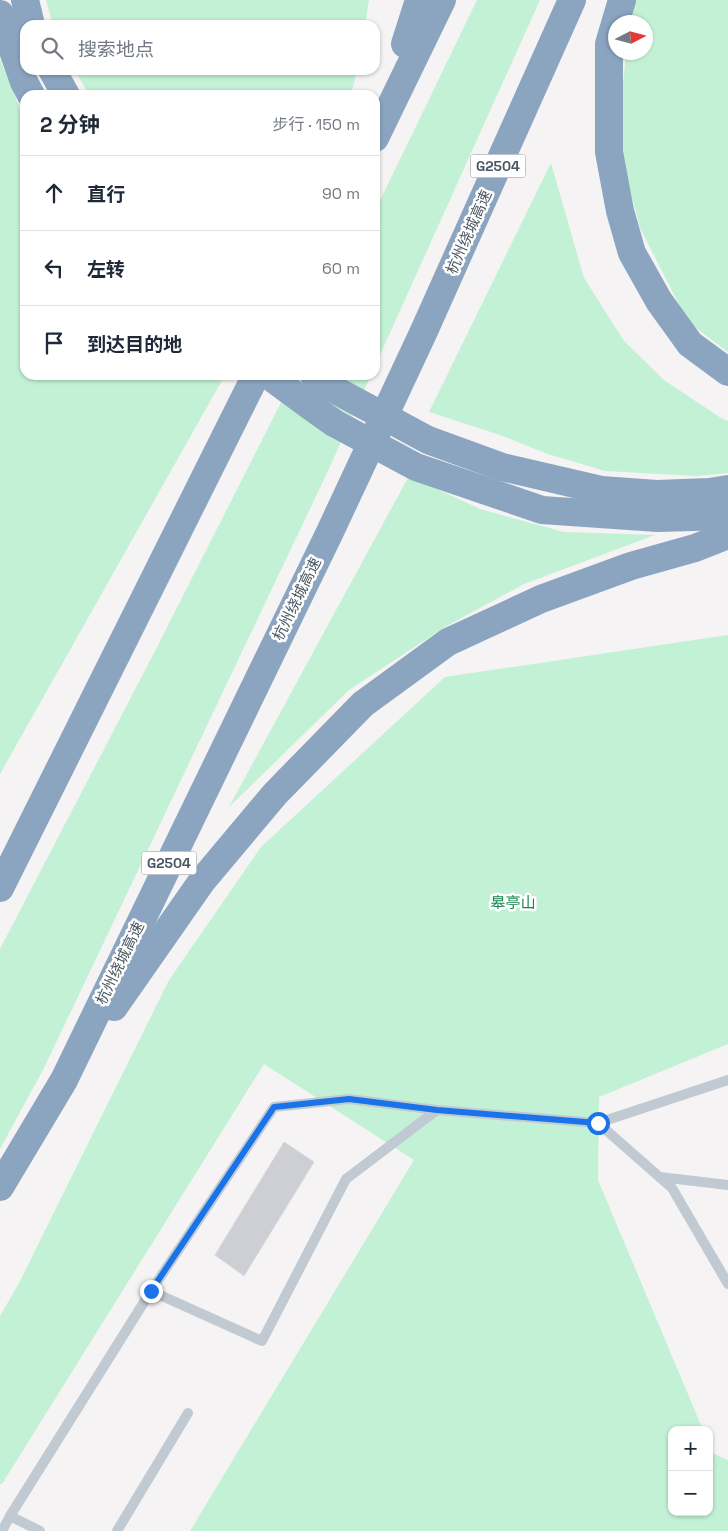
<!DOCTYPE html>
<html lang="zh">
<meta charset="utf-8">
<style>
body{margin:0;font-family:"Space Grotesk","Noto Sans SC",sans-serif;background:#f6f6f7;color:#1f2937}
.controls{position:absolute;right:15px;bottom:15px;display:grid;overflow:hidden;border-radius:10px;box-shadow:0 1px 4px #0004}
.controls button{width:45px;height:45px;display:grid;place-items:center;padding:0;border:0;border-bottom:1px solid #e0e1e3;background:#fff;color:#1f2937;font:25px sans-serif}
.compass{position:absolute;left:608px;top:15px;width:45px;height:45px;border-radius:50%;background:#fff;box-shadow:0 1px 4px #0004;rotate:84deg}
.stop{position:absolute;width:15px;height:15px;margin:-11px;border:4px solid #1a73e8;border-radius:50%;background:#fff}
.stop.end{background:#1a73e8;border-color:#fff;box-shadow:0 1px 5px #0008}
.list{margin:0;padding:0;list-style:none}
h2{display:flex;justify-content:space-between;align-items:center;height:65px;margin:0;padding:0 20px;font-size:21px}
h2 small{font-size:16px;font-weight:400;color:#747a83}
.list li{display:grid;grid-template-columns:32px 1fr auto;gap:15px;align-items:center;box-sizing:border-box;height:75px;padding:0 20px;border-top:1px solid #e0e1e3}
.list b{display:block;font-size:19px;white-space:nowrap}
.list em{font-size:16px;font-style:normal;color:#747a83}
.icon{flex:none;width:28px;height:28px;fill:none;stroke:currentColor;stroke-width:2;stroke-linecap:round;stroke-linejoin:round}
.map{position:relative;flex:none;width:728px;height:1531px;overflow:hidden}
.search{position:absolute;background:#fff;box-shadow:0 1px 4px #0004;left:20px;top:20px;width:360px;height:55px;display:flex;align-items:center;gap:12px;box-sizing:border-box;padding:0 18px;border-radius:15px;color:#747a83;font-size:19px}
.panel{position:absolute;background:#fff;box-shadow:0 1px 4px #0004;left:20px;top:90px;width:360px;height:290px;border-radius:15px}
.map>svg:first-child{display:block}
.green{fill:#c3f1d5}
.building{fill:#cdcfd5;stroke:#d7d9de}
.lines{fill:none;stroke-linecap:round;stroke-linejoin:round}
.service{stroke:#c1cad2;stroke-width:10}
.motorway{stroke:#8ba5c1;stroke-width:28}
.route{stroke:#1a73e8;stroke-width:6}
.labels{text-anchor:middle;stroke-width:5;stroke-linejoin:round;paint-order:stroke}
.shield{fill:#fff;stroke:#808990;stroke-width:1}
.shield-label{font-size:14px;font-weight:bold;fill:#4a5661}
.street-label{font-size:15px;fill:#4a5661;stroke:#fff}
.park-label{font-size:15px;fill:#17864f;stroke:#fff}
</style>
<div class="map">
<svg width="728" height="1531" viewBox="0 0 728 1531">
<rect width="100%" height="100%" fill="#f5f3f3"/>
<g class="green">
<polygon points="46,0 369,0 365,25 53,25"/>
<polygon points="477,0 540,0 375,366 375,211"/>
<polygon points="635,0 728,0 728,352 688,322 640,228 623,163 623,84 626,53 646,52 646,22 630,22"/>
<polygon points="0,59 25,121 25,375 225,375 0,774"/>
<polygon points="75,70 357,70 351,95 89,95"/>
<polygon points="551,163 584,278 624,341 664,380 721,418 728,421 728,473 697,476 605,471 548,454 497,434 429,412"/>
<polygon points="295,375 371,375 328,471 44,1068 0,1149 0,949 154,653"/>
<polygon points="409,476 480,509 564,532 655,535 524,584 445,627 349,690 229,807"/>
<polygon points="728,635 728,1044 599,1097 598,1180 703,1430 672,1430 672,1512 709,1512 709,1444 714,1454 728,1460 728,1531 190,1531 414,1160 264,1064 2,1484 0,1484 0,1316 19,1283 169,980 261,847 445,677"/>
</g>
<polygon class="building" points="284,1142 314,1162 244,1276 215,1255"/>
<g class="lines">
<g class="service">
<polyline points="598,1123 672,1188 728,1284"/>
<polyline points="660,1177 728,1185"/>
<polyline points="151,1291 262,1341 346,1179 437,1110"/>
<polyline points="2,1531 10,1516"/>
<polyline points="40,1531 10,1516 151,1291 274,1107 349,1099 437,1110 598,1123 728,1080"/>
<polyline points="117,1531 188,1413"/>
</g>
<g class="motorway">
<polyline points="25,0 31,25"/>
<polyline points="622,0 609,44 609,152 620,211 632,253 659,301 690,344 728,372"/>
<polyline points="0,14 24,82 31,95"/>
<polyline points="405,44 419,0"/>
<polyline points="52,70 66,95"/>
<polyline points="375,138 442,0"/>
<polyline points="268,375 310,406 334,423 416,467 542,510 658,518 728,516"/>
<polyline points="314,375 326,385 428,440 502,467 601,490 657,494 709,492 728,489"/>
<polyline points="0,888 256,375"/>
<polyline points="114,1007 202,881 275,794 363,704 448,642 541,599 631,566 695,548 728,535"/>
<polyline points="0,1187 64,1080 329,534 424,331 572,0"/>
</g>
</g>
<g class="lines">
<polyline class="route" points="151,1291 274,1107 349,1099 437,1110 598,1123"/>
</g>
<g class="labels">
<g class="shield">
<rect x="470.5" y="154.5" width="55" height="23" rx="4"/>
<rect x="141.5" y="851.5" width="55" height="23" rx="4"/>
</g>
<g class="shield-label">
<text x="498" y="171">G2504</text>
<text x="169" y="868">G2504</text>
</g>
<g class="street-label">
<text transform="translate(469 232) rotate(-66)" y="5">杭州绕城高速</text>
<text transform="translate(297 599) rotate(-64)" y="5">杭州绕城高速</text>
<text transform="translate(120 963) rotate(-64)" y="5">杭州绕城高速</text>
</g>
<g class="park-label">
<text x="513" y="908">皋亭山</text>
</g>
</g>
</svg>
<div class="controls">
<button>+</button>
<button>−</button>
</div>
<svg class="compass" viewBox="-18 -18 36 36"><path d="M0-13l5 13h-10z" fill="#e53935"/><path d="M0 13l5-13h-10z" fill="#747a83"/></svg>
<div class="stop" style="left:598px;top:1123px"></div>
<div class="stop end" style="left:151px;top:1291px"></div>
<div class="search"><svg class="icon" aria-label="search" viewBox="0 0 24 24"><circle cx="10" cy="10" r="6"/><path d="M15 15l6 6"/></svg>搜索地点</div>
<section class="panel">
<h2>2 分钟<small>步行 · 150 m</small></h2>
<ul class="list">
<li><svg class="icon" aria-label="ahead" viewBox="0 0 24 24"><path d="M12 20V5M6 11l6-6 6 6"/></svg><div><b>直行</b></div><em>90 m</em></li>
<li><svg class="icon" aria-label="left" viewBox="0 0 24 24"><path d="M17 20v-9H6M10 6l-5 5 5 5"/></svg><div><b>左转</b></div><em>60 m</em></li>
<li><svg class="icon" aria-label="arrive" viewBox="0 0 24 24"><path d="M6 21V4h12l-3 4 3 4H6"/></svg><div><b>到达目的地</b></div></li>
</ul>
</section>
</div>
